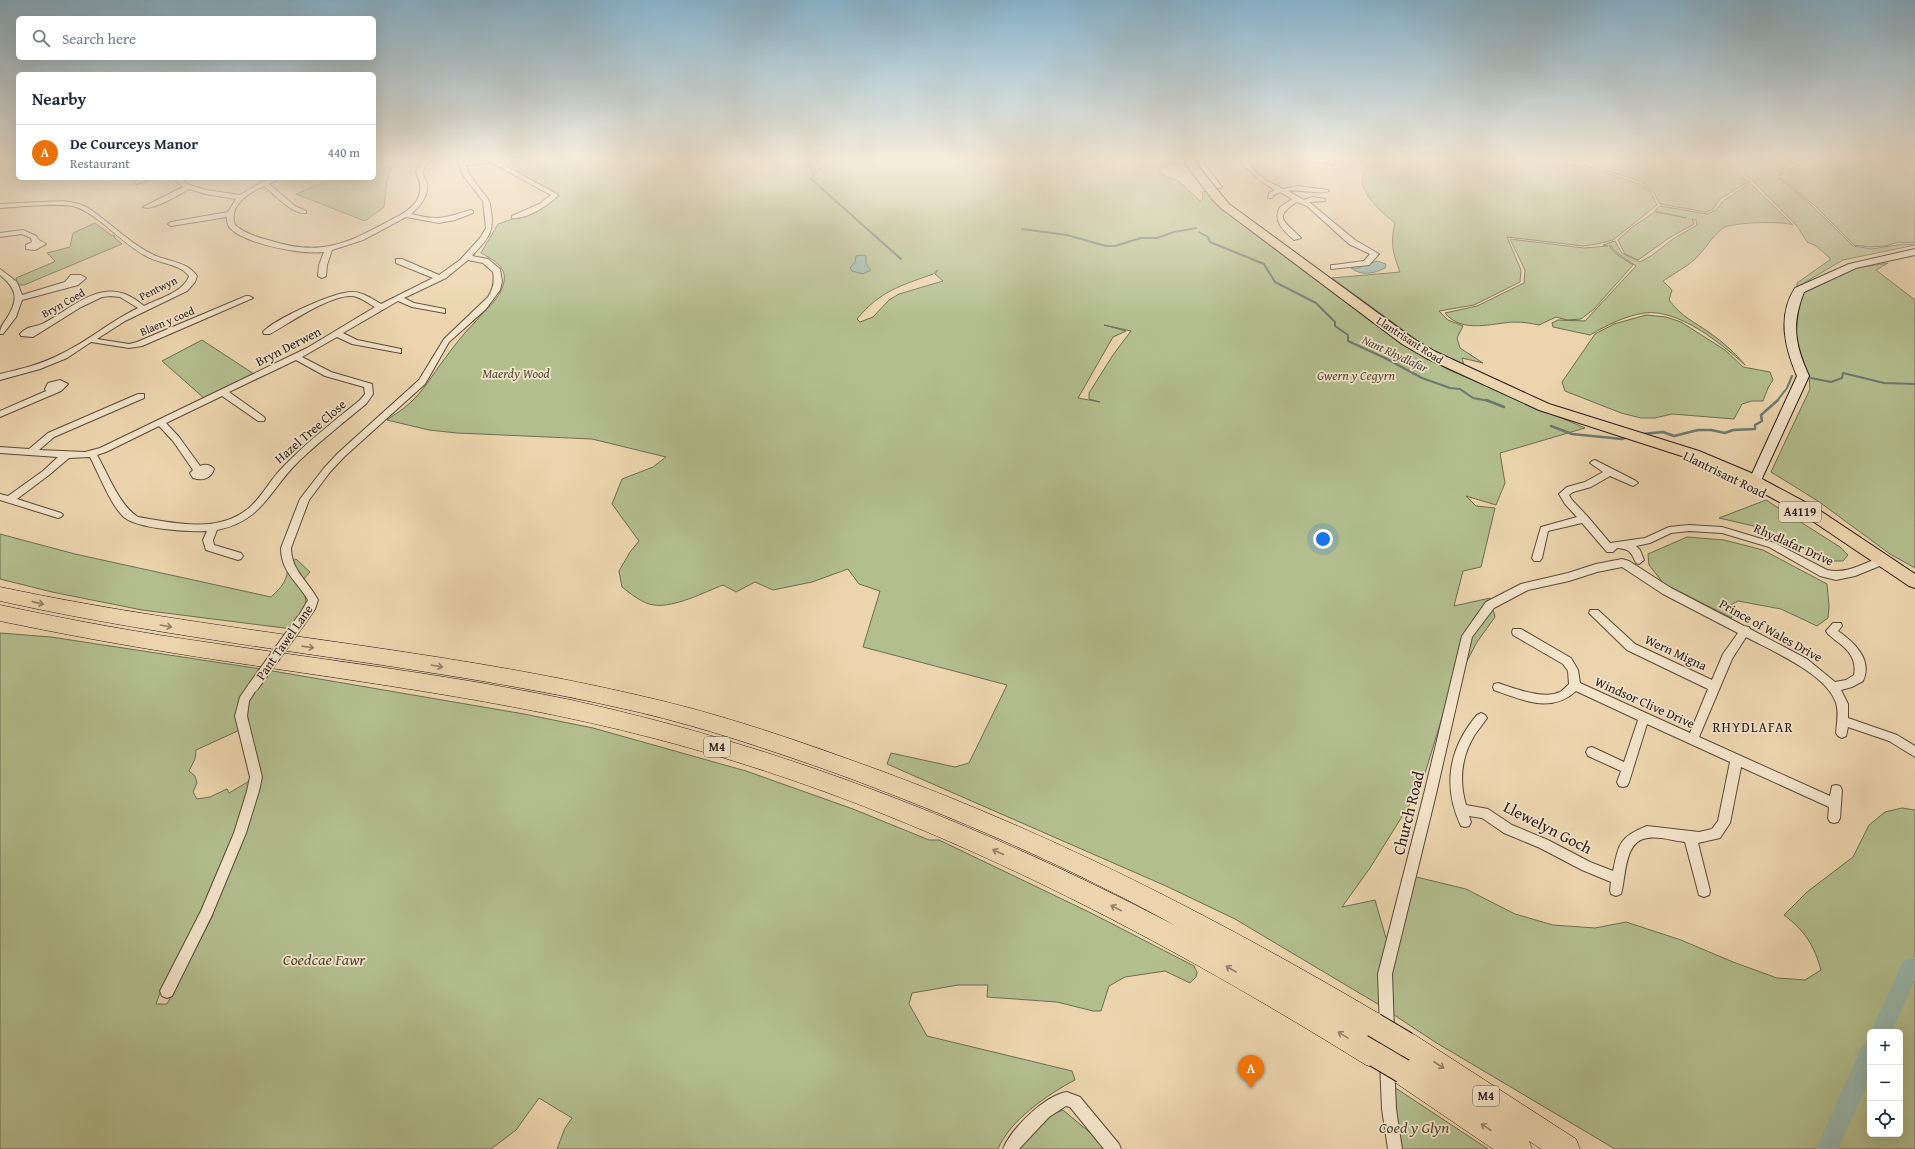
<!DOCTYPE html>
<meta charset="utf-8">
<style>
body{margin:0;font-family:"Gentium Book Plus",serif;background:#f2f2f3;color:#1f2937}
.controls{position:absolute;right:12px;bottom:12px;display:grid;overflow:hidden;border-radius:6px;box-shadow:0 4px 16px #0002}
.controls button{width:36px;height:36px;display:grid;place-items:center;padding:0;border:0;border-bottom:1px solid #e0e1e3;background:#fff;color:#1f2937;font:20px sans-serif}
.you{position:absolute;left:1323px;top:539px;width:14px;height:14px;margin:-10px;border:3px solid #fff;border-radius:50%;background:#1a73e8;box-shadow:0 0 0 6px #1a73e833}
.badge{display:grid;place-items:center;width:26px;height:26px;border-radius:50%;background:#8f2418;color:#fff;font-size:13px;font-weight:700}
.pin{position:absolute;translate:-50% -33px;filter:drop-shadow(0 1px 2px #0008)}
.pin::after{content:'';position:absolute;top:21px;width:14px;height:12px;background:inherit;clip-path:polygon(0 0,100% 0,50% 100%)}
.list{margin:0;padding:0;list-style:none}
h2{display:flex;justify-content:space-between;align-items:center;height:52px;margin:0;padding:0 16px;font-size:17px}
h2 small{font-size:13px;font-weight:400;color:#747a83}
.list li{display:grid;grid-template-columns:26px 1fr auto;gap:12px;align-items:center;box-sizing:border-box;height:56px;padding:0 16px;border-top:1px solid #e0e1e3}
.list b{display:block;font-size:15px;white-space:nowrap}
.list p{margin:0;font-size:13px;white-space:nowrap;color:#747a83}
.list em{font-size:13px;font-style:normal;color:#747a83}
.icon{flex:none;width:22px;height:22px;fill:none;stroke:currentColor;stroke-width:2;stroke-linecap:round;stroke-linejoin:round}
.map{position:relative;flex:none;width:1915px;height:1149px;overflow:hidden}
.search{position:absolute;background:#fff;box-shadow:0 4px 16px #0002;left:16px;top:16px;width:360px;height:44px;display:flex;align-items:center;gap:10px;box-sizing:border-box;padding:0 14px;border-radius:6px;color:#747a83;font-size:15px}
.panel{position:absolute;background:#fff;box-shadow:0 4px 16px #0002;left:16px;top:72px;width:360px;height:108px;border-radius:6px}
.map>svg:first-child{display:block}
.green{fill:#b3be8e;stroke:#6e6c52;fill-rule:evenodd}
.water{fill:#99b8af;stroke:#6c7971}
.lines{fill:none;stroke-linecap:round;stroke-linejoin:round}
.stream-far1{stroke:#6c7971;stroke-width:2}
.stream{stroke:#6c7971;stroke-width:2.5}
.river{fill:#99b8af;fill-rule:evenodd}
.street-casing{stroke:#59493b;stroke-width:2}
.secondary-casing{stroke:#281a15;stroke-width:2}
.primary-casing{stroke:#281a15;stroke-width:2}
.highway-casing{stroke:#281a15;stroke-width:1}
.street{fill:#f3e4ca;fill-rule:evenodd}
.secondary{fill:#f3e4ca;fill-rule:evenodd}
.primary{fill:#ecd5ae;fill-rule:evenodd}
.highway{fill:#ecd5ae;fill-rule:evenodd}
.street-bridge-casing{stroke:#59493b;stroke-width:12;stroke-linecap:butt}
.highway-bridge-casing{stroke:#281a15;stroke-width:26;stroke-linecap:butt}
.street-bridge{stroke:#f3e4ca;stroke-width:10}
.highway-bridge{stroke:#ecd5ae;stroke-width:24}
.oneway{stroke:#948169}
.labels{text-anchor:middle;stroke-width:3.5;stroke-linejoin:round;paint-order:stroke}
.far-street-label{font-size:11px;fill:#281a15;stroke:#f3e4ca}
.far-water-label{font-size:12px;font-style:italic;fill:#4a4943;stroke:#f3e4ca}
.shield{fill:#f3e4ca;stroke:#65574b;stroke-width:1}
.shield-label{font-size:12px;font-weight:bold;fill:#281a15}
.street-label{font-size:13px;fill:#281a15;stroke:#f3e4ca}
.park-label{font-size:13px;font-style:italic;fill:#524b39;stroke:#f3e4ca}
.neighbourhood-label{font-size:14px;letter-spacing:1px;fill:#281a15;stroke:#f3e4ca}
.near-street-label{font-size:16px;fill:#281a15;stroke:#f3e4ca}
.near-park-label{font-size:16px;font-style:italic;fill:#524b39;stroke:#f3e4ca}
</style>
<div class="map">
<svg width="1915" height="1149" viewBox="0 0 1915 1149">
<rect width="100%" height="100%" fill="#ecd5ae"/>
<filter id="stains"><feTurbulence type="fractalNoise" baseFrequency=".005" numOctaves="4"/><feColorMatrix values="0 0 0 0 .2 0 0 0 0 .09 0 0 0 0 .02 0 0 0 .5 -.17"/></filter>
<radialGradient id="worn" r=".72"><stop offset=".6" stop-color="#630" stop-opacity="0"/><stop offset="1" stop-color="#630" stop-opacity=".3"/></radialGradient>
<g class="green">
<path d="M466,159H1185L1186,160L1182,161V163L1161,167L1158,172L1180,182L1200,201L1203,199L1202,192L1207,191L1428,357L1447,369L1585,428L1500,453L1505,483L1496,505L1466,496L1476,506L1495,508L1481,567L1463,571L1454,606L1490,598L1495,617L1477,642L1449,695L1421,786L1370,868L1342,907L1375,900L1386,938L1400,936L1412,876L1466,889L1515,914L1553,925L1595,928L1626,922L1681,940L1733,962L1777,978L1805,980L1821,970C1814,945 1805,931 1784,915L1807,892L1853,857L1869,825L1885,812L1902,808L1915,810V1149H1615L1435,1042L1376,1003L1235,919L1166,886L887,764L891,753L955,767L969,763L1007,685L863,647L880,591L859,584L848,569L812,582L773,590L755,582L736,592L723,585C705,592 674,608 654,605C643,604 631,594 622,587L619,571L630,552L639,541L612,504L622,479L653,467L666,457L592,439L457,433L429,430L387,420C395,414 404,409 411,402C425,389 432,375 443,361C453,347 464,333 476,321C486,309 501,298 504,282C507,266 493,260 481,253L498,224L533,212L560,196L558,193L495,161C485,158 474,163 466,159ZM938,270L935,274L943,281L899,294L889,300L873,317L860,322L857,319C880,291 900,286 933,274ZM1104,325L1131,331L1113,355L1089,393V399L1100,402L1078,398L1113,337L1126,331ZM1870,1032H1900V1134H1870Z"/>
<path d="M1373,159H1549L1578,167L1587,165L1601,171L1639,184L1649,189L1657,205L1613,240L1597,244L1583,246L1507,237L1521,270L1520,282L1474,305L1439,311L1448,320L1463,326L1457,338L1460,348L1483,363L1462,358L1464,365L1429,349L1332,278L1400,272C1393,254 1390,242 1395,223C1382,212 1353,190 1365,169C1367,165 1371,162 1373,159Z"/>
<path d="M1587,159H1719L1743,177L1746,183L1720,199L1713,209L1706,212L1660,204C1657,200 1655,192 1650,188C1635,174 1598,174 1587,159Z"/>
<polygon points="1722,159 1755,159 1764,165 1777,159 1803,159 1785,166 1778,176 1808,159 1915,159 1915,243 1899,242 1885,246 1870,247 1854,245 1815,206 1784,180 1779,178 1810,204 1853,246 1872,249 1903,244 1915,245 1843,260 1797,287 1797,283 1831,259 1816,246 1807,242 1797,226 1751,179"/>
<polygon points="376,161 392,168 387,181 384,207 365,221 296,194 334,178 374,178 374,162"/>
<path d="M1746,179L1793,225C1784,221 1732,222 1723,228C1712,236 1704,251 1694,260C1685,268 1673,274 1663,281L1672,290L1669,300C1683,318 1693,321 1710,333C1724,343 1735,353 1745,365C1722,344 1678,308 1644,313C1625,316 1607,325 1590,335L1553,327L1552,323L1558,320L1585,321L1636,266L1617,253L1611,246H1609L1616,254L1633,265L1594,309L1581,319L1567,320L1556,317L1539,325C1530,323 1523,322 1514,322C1492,323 1462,334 1445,313L1477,306L1524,283L1525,270L1510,239L1584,248L1608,246L1603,245L1615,241L1622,253L1640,262L1651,256L1673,239L1697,225L1696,220L1692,219L1694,224L1669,238L1638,260L1625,254L1618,240L1632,227L1655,212L1687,218L1654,211L1660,206L1707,214L1716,210L1723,201L1749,184Z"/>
<polygon points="95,223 111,235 115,236 114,237 122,244 24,285 19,285 17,283 16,278 54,262 55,261 47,253 70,247 73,233"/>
<polygon points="1888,263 1876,270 1915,300 1915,568 1890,554 1818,501 1771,472 1810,389 1809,376 1798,355 1794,334 1802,292 1857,268"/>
<polygon points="1646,315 1666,317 1681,322 1725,350 1743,367 1770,372 1773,380 1768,388 1763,401 1752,401 1742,404 1734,419 1672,414 1655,418 1641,418 1621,413 1565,391 1562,382 1595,334 1614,324"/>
<polygon points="202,340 254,374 205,399 162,361"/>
<polygon points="1766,500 1840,547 1848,555 1843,561 1828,561 1787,539 1762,528 1719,518"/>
<path d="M0,534L75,554L271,597C282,587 288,580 288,564L296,559L310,572L303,580L307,611L292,629L142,610L52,592L0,579Z"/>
<polygon points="1687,537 1724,540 1763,550 1827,584 1829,606 1828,618 1817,626 1781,609 1738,601 1729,606 1732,618 1664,584 1649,565 1648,554"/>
<path d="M0,633L51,637L261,669L524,714L593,728L746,771L853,809L929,840H939L1091,913L1194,966L1197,972L1196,977L1190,983L1165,971L1125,977L1109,986L1101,1011H1093L1057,1002L987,997L988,985H958L912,993L909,1004L927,1036L1072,1071L1075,1080C1048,1094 1010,1120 998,1149H557L565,1128L572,1118L539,1098L516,1130L491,1149H0ZM242,729L256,777L229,793L227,789L210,797L197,799L193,792L197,783L195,776L189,771L195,759L196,750ZM200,915H213L167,1004H156L161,990Z"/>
<polygon points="1388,1083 1488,1149 1395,1149"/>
<path d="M1063,1110L1100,1141L1107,1149H1018C1031,1134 1043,1117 1063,1110Z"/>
</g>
<g class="water">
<polygon points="862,255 866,256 866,264 871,270 863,274 852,271 850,268 855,262 856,256"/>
<path d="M1377,261L1386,264L1385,268C1374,274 1361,276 1351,268H1358Z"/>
</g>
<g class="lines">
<g class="stream-far1">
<polyline points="811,159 808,165 814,174"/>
<polyline points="826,165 813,175 811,179 901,259"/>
<polyline points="1022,229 1067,235 1106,246 1115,246 1141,238 1157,238 1174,232 1196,228"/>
<polyline points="1199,232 1208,237 1210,242 1264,264 1275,282 1316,303 1335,322 1335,326 1348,335 1348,341 1385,358 1422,378 1450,388 1460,389 1473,398 1489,401"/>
<polyline points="1811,378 1831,382 1842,378 1843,373 1884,383 1915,384"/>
<polyline points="1777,401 1787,388 1792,376"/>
</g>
<g class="stream">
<polyline points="1486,400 1504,407"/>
<polyline points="1551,426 1572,434 1622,439 1627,437"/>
<polyline points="1642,434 1663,432 1674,436 1698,430 1711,430 1725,433 1733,430 1755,429 1755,425 1762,421 1761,415 1778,400"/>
</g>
<g class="river">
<polygon points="1915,957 1915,980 1891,1032 1870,1033 1903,961"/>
<polygon points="1870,1043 1870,1078 1838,1149 1816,1149 1862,1046"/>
</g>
<g class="street-casing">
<g id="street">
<path d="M425,159H432L426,164L422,172C424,176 426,180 427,184C429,196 419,207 411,214C440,221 443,218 471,210L473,211V213L455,220L439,223L406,217L363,240L332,250L327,265L326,276L322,278L318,276L319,265L324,252C303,255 245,244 230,228C227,225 227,221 227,217L171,226L168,224L171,222L228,212L236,199L206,194L189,189C181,194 150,212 143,207L183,187L173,178H180L189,185L206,190L240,195L262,182L272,178H281L269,184L295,206L306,211V213C293,215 274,194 264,186C249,193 228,205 235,225C244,233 257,237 268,240C318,256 343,246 387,222C399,216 417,208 420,192C422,184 418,179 416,172L421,162Z"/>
<path d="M457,159H463L464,162L495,160L558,195C550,205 525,220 512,218V216L539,204L551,195L492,163L465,165C470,178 480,188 488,199C490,202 490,206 491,211C495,234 486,240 472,256L488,259L500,269L502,281L500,290L486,309L449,342L425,384L344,457L330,472L309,500L291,548C291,570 308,581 318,600L315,609L306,622H298L297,619L308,600C297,581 281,572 281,548L300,499L324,468L338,453L419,380L444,339L488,297C493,289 495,282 493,272L483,263L468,260L446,278L404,298L414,303L445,309V313L412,307L398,301L343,333L357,340L401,349V353L352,344L337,337L302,357L331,372L372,384L373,394L366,404C343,423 320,441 299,461C269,490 263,521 217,530L213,540L214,545L241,553L243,556L241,559L238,560L206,550L203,540L207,531C188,532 140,529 125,518C112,508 98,472 90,457L69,458L49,475L17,499L61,513L63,515L61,517L58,518L0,500V494L8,496L43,471L58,457L0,453V447L29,449L48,433L138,394H144V398L54,437L39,450L85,452L100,448L307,348L375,307C369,304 361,297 353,296C331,294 289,323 270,334H264L263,332C275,319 335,291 353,292C363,292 372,299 381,304L433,278L396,263V259H402L439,275L460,260L480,238L486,228L483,201L462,174ZM296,360L325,376L364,387L365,394L360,400C334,421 307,442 284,466C271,478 263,496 249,508C218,534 175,523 138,517C119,505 108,474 97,455L106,452L159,426L173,441L193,470L190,473L193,478C202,481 211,479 214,469C210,464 205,464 200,466L179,437L166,423L222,396L258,421H264L265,419L264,417L229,392Z"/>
<polygon points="1200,159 1206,159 1204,163 1222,187 1221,188 1217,188 1199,164"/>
<path d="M1239,159H1245L1257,173L1267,181L1283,189L1298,186L1328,190L1329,191C1323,195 1298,189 1288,191L1304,200L1312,197L1325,199V201L1309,202L1355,240L1379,254L1369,265L1331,269V265H1334L1364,261L1370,254L1349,244L1307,206L1297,202C1271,218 1286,222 1301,238L1294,240C1284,231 1272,221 1280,207L1292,199L1280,192L1274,195L1272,198H1268L1269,193L1275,190C1260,182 1249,172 1239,159Z"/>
<polygon points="1303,159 1331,159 1336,163 1333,165 1329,163 1306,161"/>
<polygon points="144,178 154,178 137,184 134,182"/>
<path d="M64,201L79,204L88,208C111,223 131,245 156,256C171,262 187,262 197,276L195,282L187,291L125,321L97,339L129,344L137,342L246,296H249L253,298L142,346L129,348L91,342L67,358L40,369L0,380V374C21,369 42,364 61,354C88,341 111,321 138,308L120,297L111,296L102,297L81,307L33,337L21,336L20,334C27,325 35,328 44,323C68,311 95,283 125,294C132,297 138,301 144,306C158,299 184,292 189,276C179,263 159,264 146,256C121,243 102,217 76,207C61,202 18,207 0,208V204Z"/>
<polygon points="23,230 36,236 39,240 46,244 35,250 26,249 26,245 32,242 31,238 22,234 0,237 0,233"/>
<path d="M0,269L17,282L22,295L65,282L71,275H81L86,278L78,285L22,300L16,317L3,334H0C0,327 3,324 7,318C19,299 17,289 0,275Z"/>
<polygon points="60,380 68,384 61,391 0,417 0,411 46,391 45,389 48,383"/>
<path d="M1595,460L1636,481L1638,483L1633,486L1610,476L1591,487L1573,492L1569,495L1572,500L1588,517L1610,543L1645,538L1669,527L1689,525L1722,527L1775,543L1827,570C1847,575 1865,562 1884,556L1889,560L1887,563L1855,576L1836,580L1820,576L1769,547L1722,533L1689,531L1671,533L1650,543L1636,546L1640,550L1644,560L1639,564L1636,563C1631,552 1630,549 1617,548L1613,552H1607L1582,523L1548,531L1542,558L1540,561H1534L1532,558L1541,527L1577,517L1565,504L1559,494L1567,487L1585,482L1603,472L1590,463L1592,461Z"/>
<path d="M1622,559L1629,561L1671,588L1744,626L1749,627L1750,629L1807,659L1835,682L1846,680L1854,675C1857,659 1848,649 1835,640C1832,637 1828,635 1826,631L1833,623H1841L1842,626L1838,631C1854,642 1873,660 1863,681L1852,687L1841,690L1848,704V718L1897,735L1915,746V757L1889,741L1848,727L1846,736L1842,738L1838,736L1836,733C1837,723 1839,712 1836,703C1827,674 1772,651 1746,637L1732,659L1699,737L1830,796L1832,786L1836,785L1840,786L1842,790L1840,818L1838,822L1834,823L1830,822L1828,818L1829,807L1741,767L1730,823L1720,838L1698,843L1710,891L1709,895L1704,897L1699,895L1685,842C1674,841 1659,836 1648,838C1625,840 1626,873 1622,890L1621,894L1616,896L1611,894L1610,890L1611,882L1582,870L1540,848L1504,833L1482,818L1469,816L1471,822L1469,826L1465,827L1461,826C1442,786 1449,748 1477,715L1481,713L1485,715L1487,718C1483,724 1478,730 1474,736C1461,758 1459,781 1466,805L1488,809L1512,825L1548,840L1590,862L1613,871C1619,844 1619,837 1647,826L1699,832L1712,829L1718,821L1730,762L1647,724L1629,782L1627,786L1623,787L1619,786L1617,782L1621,771L1588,756L1586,752L1588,748L1592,747L1624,762L1638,720L1576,691C1551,714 1522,700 1494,690L1493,687L1494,684L1498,683C1513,688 1544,700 1560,692C1563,690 1566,687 1569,684L1568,671L1563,664L1513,635L1512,632L1513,629H1521L1571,658L1578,670L1580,683L1690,733L1708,689L1627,650L1589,613L1590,610H1598L1635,644L1712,680L1723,654L1738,633L1663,594L1622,567L1597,572L1569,581L1528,590L1494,608L1472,637L1436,794L1392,974L1394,1030L1392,1035L1387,1037L1382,1035L1380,1030L1378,974L1424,794L1462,636L1486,602L1521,584L1568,573L1596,564Z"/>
<polygon points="253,683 257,684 258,687 249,701 247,716 262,777 259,791 246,833 212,915 172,996 167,998 162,996 160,991 201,911 234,833 247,791 250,777 235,716 240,697 249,684"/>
<polygon points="1387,1055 1392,1057 1394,1062 1396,1109 1402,1149 1388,1149 1382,1109 1380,1062 1382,1057"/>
<path d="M1067,1092L1080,1097L1119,1144L1121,1149H1104L1070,1107L1066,1106L1049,1117L1019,1149H1003C1011,1129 1045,1095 1067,1092Z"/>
</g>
</g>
<g class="secondary-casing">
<path id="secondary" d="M1915,249V255L1856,268L1804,292C1791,325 1795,345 1809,376L1758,487L1757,490H1747L1746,487L1797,376C1785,348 1777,316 1795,288L1849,264Z"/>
</g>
<g class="primary-casing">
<polygon id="primary" points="1182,159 1192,159 1229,204 1412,338 1436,352 1549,404 1699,451 1749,472 1816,508 1915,574 1915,588 1909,586 1805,516 1739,480 1688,458 1539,410 1426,358 1402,344 1221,208 1212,199"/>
</g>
<g class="highway-casing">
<g id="highway">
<path d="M0,587C211,632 427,646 637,695C709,711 779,734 848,759C1038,826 1210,914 1383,1016L1387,1025L1383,1034L1372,1038L1386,1045L1389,1055L1386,1065L1376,1068L1366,1065C1144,927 908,804 653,738C485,694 314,677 143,648C95,640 48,631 0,621V605C70,620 141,633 212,643C332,661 453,675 571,700C782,746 985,826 1176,926C1068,866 954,817 838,774C773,751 706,728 638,712C428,663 211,648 0,601Z"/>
<polygon points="1406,1031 1415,1035 1576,1139 1580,1149 1541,1149 1529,1141 1532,1149 1493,1149 1393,1081 1389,1071 1393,1061 1403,1058 1397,1053 1393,1044 1397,1035"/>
</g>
</g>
<use href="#street" class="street"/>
<use href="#secondary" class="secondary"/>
<use href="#primary" class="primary"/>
<use href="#highway" class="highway"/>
<g class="street-bridge-casing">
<polyline id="street-bridge" points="253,687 302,619"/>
</g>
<g class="highway-bridge-casing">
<g id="highway-bridge">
<polyline points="1374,1025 1406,1044"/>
<polyline points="1376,1055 1403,1071"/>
</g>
</g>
<use href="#street-bridge" class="street-bridge"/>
<use href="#highway-bridge" class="highway-bridge"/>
</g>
<defs><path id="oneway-shaft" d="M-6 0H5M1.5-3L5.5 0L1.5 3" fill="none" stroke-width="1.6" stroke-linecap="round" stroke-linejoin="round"/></defs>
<g class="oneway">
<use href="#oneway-shaft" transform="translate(38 603) rotate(13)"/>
<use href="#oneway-shaft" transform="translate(166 626) rotate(10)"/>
<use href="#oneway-shaft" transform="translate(308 647) rotate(8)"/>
<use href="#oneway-shaft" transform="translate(437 666) rotate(10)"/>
<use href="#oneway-shaft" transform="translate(998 852) rotate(-156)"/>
<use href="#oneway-shaft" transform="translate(1116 908) rotate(-153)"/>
<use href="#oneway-shaft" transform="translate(1231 969) rotate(-150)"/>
<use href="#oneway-shaft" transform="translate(1343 1035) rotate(-149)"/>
<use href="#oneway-shaft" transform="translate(1439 1065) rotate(33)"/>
<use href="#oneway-shaft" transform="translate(1486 1127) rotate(-146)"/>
</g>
<linearGradient id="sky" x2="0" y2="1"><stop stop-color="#88b6d1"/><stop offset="0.5" stop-color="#f6ecdb"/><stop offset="1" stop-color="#f6ecdb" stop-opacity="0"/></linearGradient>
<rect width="1915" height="319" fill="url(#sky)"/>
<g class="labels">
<g class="far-street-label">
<text transform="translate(158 288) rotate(-26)" y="4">Pentwyn</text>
<text transform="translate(63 303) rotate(-29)" y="4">Bryn Coed</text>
<text transform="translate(167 321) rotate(-23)" y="4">Blaen y coed</text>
<text transform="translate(1410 340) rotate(33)" y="4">Llantrisant Road</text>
</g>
<g class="far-water-label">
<text transform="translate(1395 354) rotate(25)" y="4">Nant Rhydlafar</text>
</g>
<g class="shield">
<rect x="1779" y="502" width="42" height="20" rx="3"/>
<rect x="704" y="737" width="26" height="20" rx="3"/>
<rect x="1473" y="1086" width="26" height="20" rx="3"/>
</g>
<g class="shield-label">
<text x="1800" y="516">A4119</text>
<text x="717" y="751">M4</text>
<text x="1486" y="1100">M4</text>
</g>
<g class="street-label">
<text transform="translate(288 346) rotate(-27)" y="5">Bryn Derwen</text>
<text transform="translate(310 431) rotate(-41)" y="5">Hazel Tree Close</text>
<text transform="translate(1725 474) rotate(26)" y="5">Llantrisant Road</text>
<text transform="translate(1794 544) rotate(24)" y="5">Rhydlafar Drive</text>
<text transform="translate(1771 630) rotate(29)" y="5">Prince of Wales Drive</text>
<text transform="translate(284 642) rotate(-55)" y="5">Pant Tawel Lane</text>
<text transform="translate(1676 652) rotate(25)" y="5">Wern Migna</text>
<text transform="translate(1645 702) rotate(24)" y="5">Windsor Clive Drive</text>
</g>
<g class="park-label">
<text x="516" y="378">Maerdy Wood</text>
<text x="1356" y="380">Gwern y Cegyrn</text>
</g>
<g class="neighbourhood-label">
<text x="1753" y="732">RHYDLAFAR</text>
</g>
<g class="near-street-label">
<text transform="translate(1408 813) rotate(-76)" y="6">Church Road</text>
<text transform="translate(1548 827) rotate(27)" y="6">Llewelyn Goch</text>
</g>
<g class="near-park-label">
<text x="324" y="965">Coedcae Fawr</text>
<text x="1414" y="1133">Coed y Glyn</text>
</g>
</g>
<rect width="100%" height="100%" filter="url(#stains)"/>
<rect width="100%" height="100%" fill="url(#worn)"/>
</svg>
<div class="controls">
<button>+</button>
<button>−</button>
<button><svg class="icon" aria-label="locate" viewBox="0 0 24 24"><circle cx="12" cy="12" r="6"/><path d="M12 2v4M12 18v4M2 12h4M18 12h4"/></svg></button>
</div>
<div class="you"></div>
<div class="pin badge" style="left:1251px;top:1088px;background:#e8710a">A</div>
<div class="search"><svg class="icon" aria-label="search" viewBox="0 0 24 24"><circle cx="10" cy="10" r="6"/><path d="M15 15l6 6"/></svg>Search here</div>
<section class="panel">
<h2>Nearby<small></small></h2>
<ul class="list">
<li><span class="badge" style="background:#e8710a">A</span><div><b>De Courceys Manor</b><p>Restaurant</p></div><em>440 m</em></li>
</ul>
</section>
</div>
